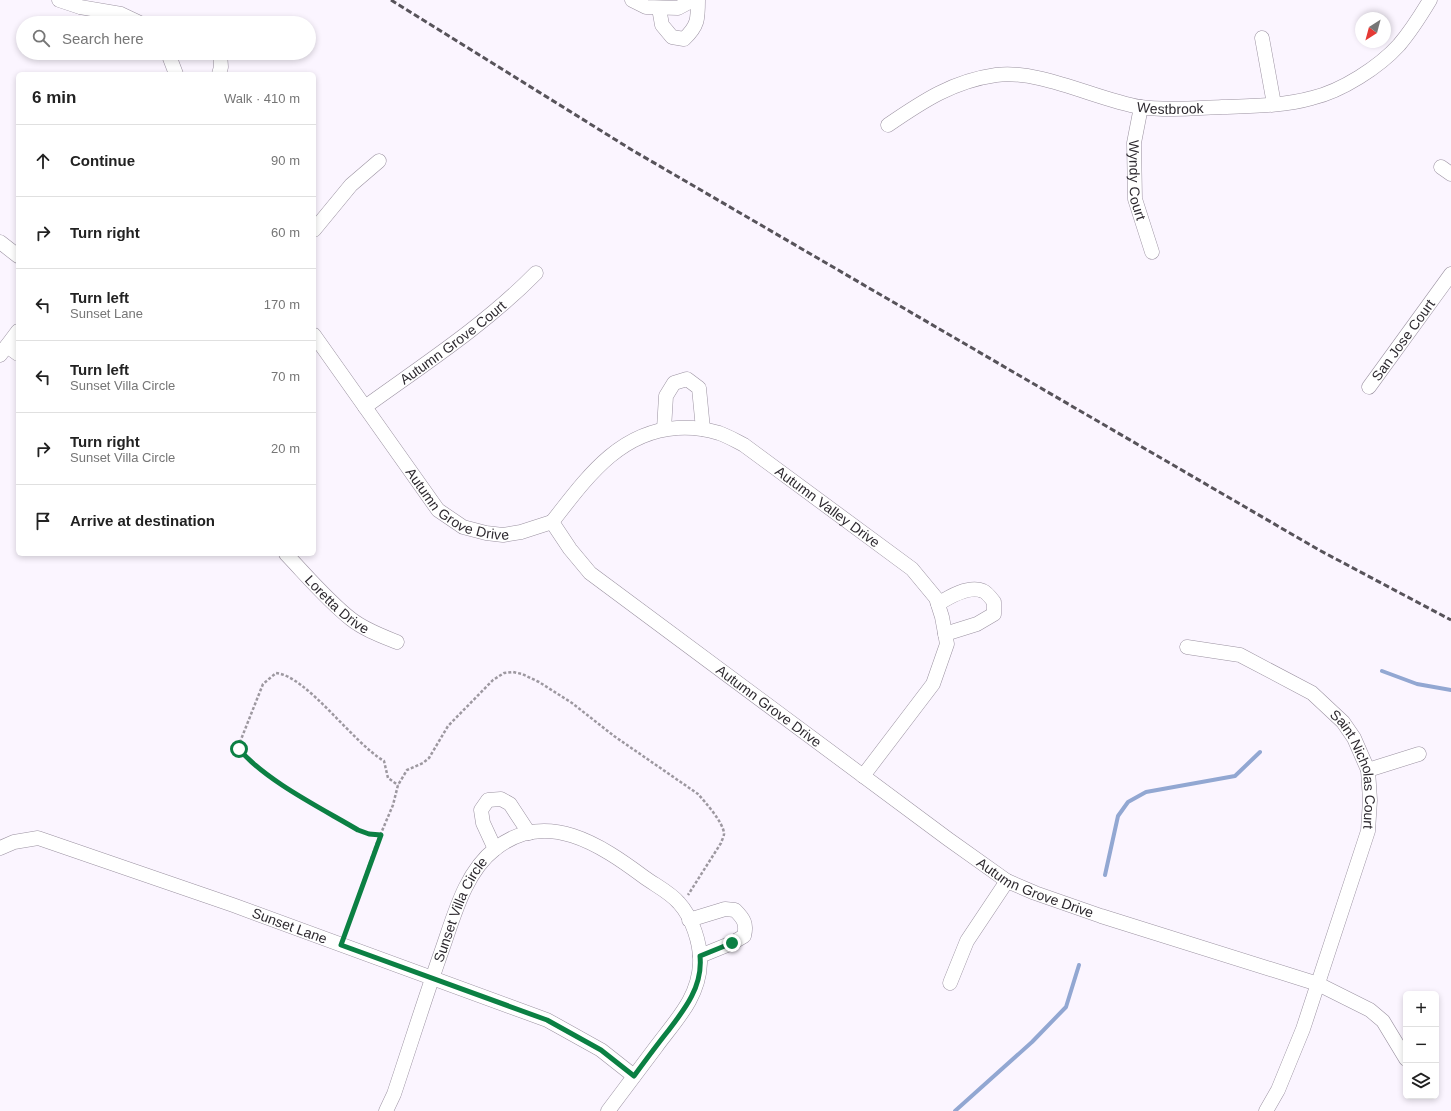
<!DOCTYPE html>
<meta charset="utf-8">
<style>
body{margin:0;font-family:Arial,sans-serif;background:#f2f2f2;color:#222}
.controls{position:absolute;right:12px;bottom:12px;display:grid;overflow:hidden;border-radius:6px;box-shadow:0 2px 6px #0003}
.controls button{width:36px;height:36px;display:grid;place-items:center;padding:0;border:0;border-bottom:1px solid #e0e0e0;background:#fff;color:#222;font:20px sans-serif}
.compass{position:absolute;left:1355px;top:12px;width:36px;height:36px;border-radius:50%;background:#fff;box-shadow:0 2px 6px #0003;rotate:216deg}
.stop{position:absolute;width:12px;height:12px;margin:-9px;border:3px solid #0b8043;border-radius:50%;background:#fff}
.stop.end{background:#0b8043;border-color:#fff;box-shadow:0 1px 4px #0008}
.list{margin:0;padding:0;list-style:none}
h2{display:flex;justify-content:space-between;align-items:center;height:52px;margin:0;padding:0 16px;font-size:17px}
h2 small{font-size:13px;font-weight:400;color:#767676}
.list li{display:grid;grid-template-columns:26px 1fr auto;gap:12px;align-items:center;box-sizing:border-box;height:72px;padding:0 16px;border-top:1px solid #e0e0e0}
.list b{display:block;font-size:15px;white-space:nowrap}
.list p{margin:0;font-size:13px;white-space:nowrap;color:#767676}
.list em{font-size:13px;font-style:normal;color:#767676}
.icon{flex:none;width:22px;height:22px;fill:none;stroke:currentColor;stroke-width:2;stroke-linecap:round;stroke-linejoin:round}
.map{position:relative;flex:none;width:1451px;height:1111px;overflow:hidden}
.search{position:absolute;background:#fff;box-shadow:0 2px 6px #0003;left:16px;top:16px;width:300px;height:44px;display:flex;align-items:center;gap:10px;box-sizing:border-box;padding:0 14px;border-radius:22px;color:#767676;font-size:15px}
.panel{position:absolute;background:#fff;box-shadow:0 2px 6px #0003;left:16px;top:72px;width:300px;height:484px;border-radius:6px}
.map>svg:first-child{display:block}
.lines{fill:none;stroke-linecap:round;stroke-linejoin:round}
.stream{stroke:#92a7d2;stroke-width:4}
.minor-casing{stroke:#9b92a1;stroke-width:15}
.path{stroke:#9d98a0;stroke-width:2.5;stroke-dasharray:3 2;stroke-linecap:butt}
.minor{stroke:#fff;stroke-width:14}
.rail{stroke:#57535a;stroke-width:3;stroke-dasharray:6 3;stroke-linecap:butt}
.route{stroke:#0b8043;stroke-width:5}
.labels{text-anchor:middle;stroke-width:3;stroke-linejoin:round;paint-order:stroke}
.street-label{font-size:14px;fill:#2e2a30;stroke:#fbf5ff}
</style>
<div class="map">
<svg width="1451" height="1111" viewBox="0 0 1451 1111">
<rect width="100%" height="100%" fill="#fbf5ff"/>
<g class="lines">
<g class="stream">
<polyline points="1382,671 1417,684 1451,690"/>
<polyline points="1105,875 1118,816 1128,802 1146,792 1235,776 1260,752"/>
<polyline points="955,1111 1032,1042 1066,1007 1079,965"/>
</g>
<g class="minor-casing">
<g id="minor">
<polyline points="59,0 80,7 121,14 140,23"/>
<polyline points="632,0 646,7 678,8 693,0"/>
<path d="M659,8L662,25L672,37L684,39C698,26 698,19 698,0"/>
<polyline points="1262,38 1274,104"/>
<polyline points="168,53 176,74"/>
<polyline points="219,74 221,67 220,53"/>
<path id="s1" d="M1141,107L1134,143L1135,199L1152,252"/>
<path id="s2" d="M888,125C923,101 953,81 996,75C1039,69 1098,100 1140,107C1167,111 1196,108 1222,107C1251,106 1284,106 1312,98C1342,91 1379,67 1399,45C1411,31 1421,15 1430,0"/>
<polyline points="1441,167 1451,174"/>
<polyline points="314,230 351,185 379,161"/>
<polyline points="0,242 18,256"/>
<path id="s3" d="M314,335L438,510L463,527L486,533L503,535L521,532L552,522L570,549L590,573L948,839L1007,881L1035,893L1101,916L1318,984L1370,1010L1383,1021L1406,1059"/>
<polyline points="7,346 18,354"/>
<polyline points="0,355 18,331"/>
<path id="s4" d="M1369,387L1451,274"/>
<path id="s5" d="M365,407C423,365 485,325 536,273"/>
<polyline points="664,429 666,396 674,383 687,379 699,388 703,429"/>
<path id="s6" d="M552,522C586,479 618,432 677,428C691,427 706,429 719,433C728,436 736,441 744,445L912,569L936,598L942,617L947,644L933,684L863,776"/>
<path id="s7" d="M286,554C307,576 327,600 351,619C365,630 382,636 397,642"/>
<path d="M938,604C949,597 969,585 983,591C986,592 991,598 994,602V614L977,624L945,634"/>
<path id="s8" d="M1187,647L1240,655L1312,693L1343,722L1354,738L1368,770L1370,800L1368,831L1303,1029L1278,1090L1266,1111"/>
<polyline points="1368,770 1419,754"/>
<path id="s9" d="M0,848L14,842L38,838L233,905L547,1020L601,1050L634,1076"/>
<polyline points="495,849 483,823 481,810 488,800 501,799 510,804 529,833"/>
<path d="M689,920L725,909L735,910C744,919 747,924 744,936L732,943L700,956"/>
<polyline points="950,983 967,941 1007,881"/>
<path id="s10" d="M386,1111L394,1094C410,1046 425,998 442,950C454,916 465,872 495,849C546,808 601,845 644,877C655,885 671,893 679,903C692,917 701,944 700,963C699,998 675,1021 656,1047C640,1068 624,1090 608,1111"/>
</g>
</g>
<g class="path">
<path d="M381,835L369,834L358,830C320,807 266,782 239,749L240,742L263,684L276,673C307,676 352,742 384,761L388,778L398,785"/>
<path d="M345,934L376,845L393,805L398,785L407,770L423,763L429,758L448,726L493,680L504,673L513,672L522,674L539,682L572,703L614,736L698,794C705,802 724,823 724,834C724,836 722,840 721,843L688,895"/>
</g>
<use href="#minor" class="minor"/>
<polyline class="rail" points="391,0 632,150 1319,550 1451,620"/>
</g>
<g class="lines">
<path class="route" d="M239,749C266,781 321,808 358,830L369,834L381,835L341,945L547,1020L601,1050L634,1076C645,1061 656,1046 668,1031C685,1009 703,986 700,956L732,943"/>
</g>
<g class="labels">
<g class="street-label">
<text dy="5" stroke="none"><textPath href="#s2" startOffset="299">Westbrook</textPath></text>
<text dy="5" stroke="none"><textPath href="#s1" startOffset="74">Wyndy Court</textPath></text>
<text dy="5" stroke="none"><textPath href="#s4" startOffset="58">San Jose Court</textPath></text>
<text dy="5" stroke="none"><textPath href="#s5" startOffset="109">Autumn Grove Court</textPath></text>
<text dy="5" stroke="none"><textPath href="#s3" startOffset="228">Autumn Grove Drive</textPath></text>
<text dy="5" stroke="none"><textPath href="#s6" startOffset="336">Autumn Valley Drive</textPath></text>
<text dy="5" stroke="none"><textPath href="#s7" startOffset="72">Loretta Drive</textPath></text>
<text dy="5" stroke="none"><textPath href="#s3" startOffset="623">Autumn Grove Drive</textPath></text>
<text dy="5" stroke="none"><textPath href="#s8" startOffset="227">Saint Nicholas Court</textPath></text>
<text dy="5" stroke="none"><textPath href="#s3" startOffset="947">Autumn Grove Drive</textPath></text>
<text dy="5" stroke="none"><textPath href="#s10" startOffset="215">Sunset Villa Circle</textPath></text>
<text dy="5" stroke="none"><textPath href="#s9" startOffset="306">Sunset Lane</textPath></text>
</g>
</g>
</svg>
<div class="controls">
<button>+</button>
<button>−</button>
<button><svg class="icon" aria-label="layers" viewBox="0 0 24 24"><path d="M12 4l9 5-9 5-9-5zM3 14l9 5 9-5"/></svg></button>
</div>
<svg class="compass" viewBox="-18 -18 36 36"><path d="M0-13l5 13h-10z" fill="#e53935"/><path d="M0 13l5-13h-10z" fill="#767676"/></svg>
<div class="stop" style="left:239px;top:749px"></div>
<div class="stop end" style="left:732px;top:943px"></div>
<div class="search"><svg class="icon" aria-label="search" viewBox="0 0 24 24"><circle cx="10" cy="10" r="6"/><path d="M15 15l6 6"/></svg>Search here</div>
<section class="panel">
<h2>6 min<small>Walk · 410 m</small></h2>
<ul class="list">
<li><svg class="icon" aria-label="ahead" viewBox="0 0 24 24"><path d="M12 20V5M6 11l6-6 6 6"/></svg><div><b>Continue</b></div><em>90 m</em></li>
<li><svg class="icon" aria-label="right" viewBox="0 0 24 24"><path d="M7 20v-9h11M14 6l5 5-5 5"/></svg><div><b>Turn right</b></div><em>60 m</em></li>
<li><svg class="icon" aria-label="left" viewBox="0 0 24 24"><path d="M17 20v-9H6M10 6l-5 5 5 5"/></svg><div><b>Turn left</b><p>Sunset Lane</p></div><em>170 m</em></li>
<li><svg class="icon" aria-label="left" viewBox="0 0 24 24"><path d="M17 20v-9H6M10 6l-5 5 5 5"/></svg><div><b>Turn left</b><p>Sunset Villa Circle</p></div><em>70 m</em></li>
<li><svg class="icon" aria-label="right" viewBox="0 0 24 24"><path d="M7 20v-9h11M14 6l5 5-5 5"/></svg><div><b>Turn right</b><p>Sunset Villa Circle</p></div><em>20 m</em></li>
<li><svg class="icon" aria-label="arrive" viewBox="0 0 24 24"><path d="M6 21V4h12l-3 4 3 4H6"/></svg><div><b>Arrive at destination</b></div></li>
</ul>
</section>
</div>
